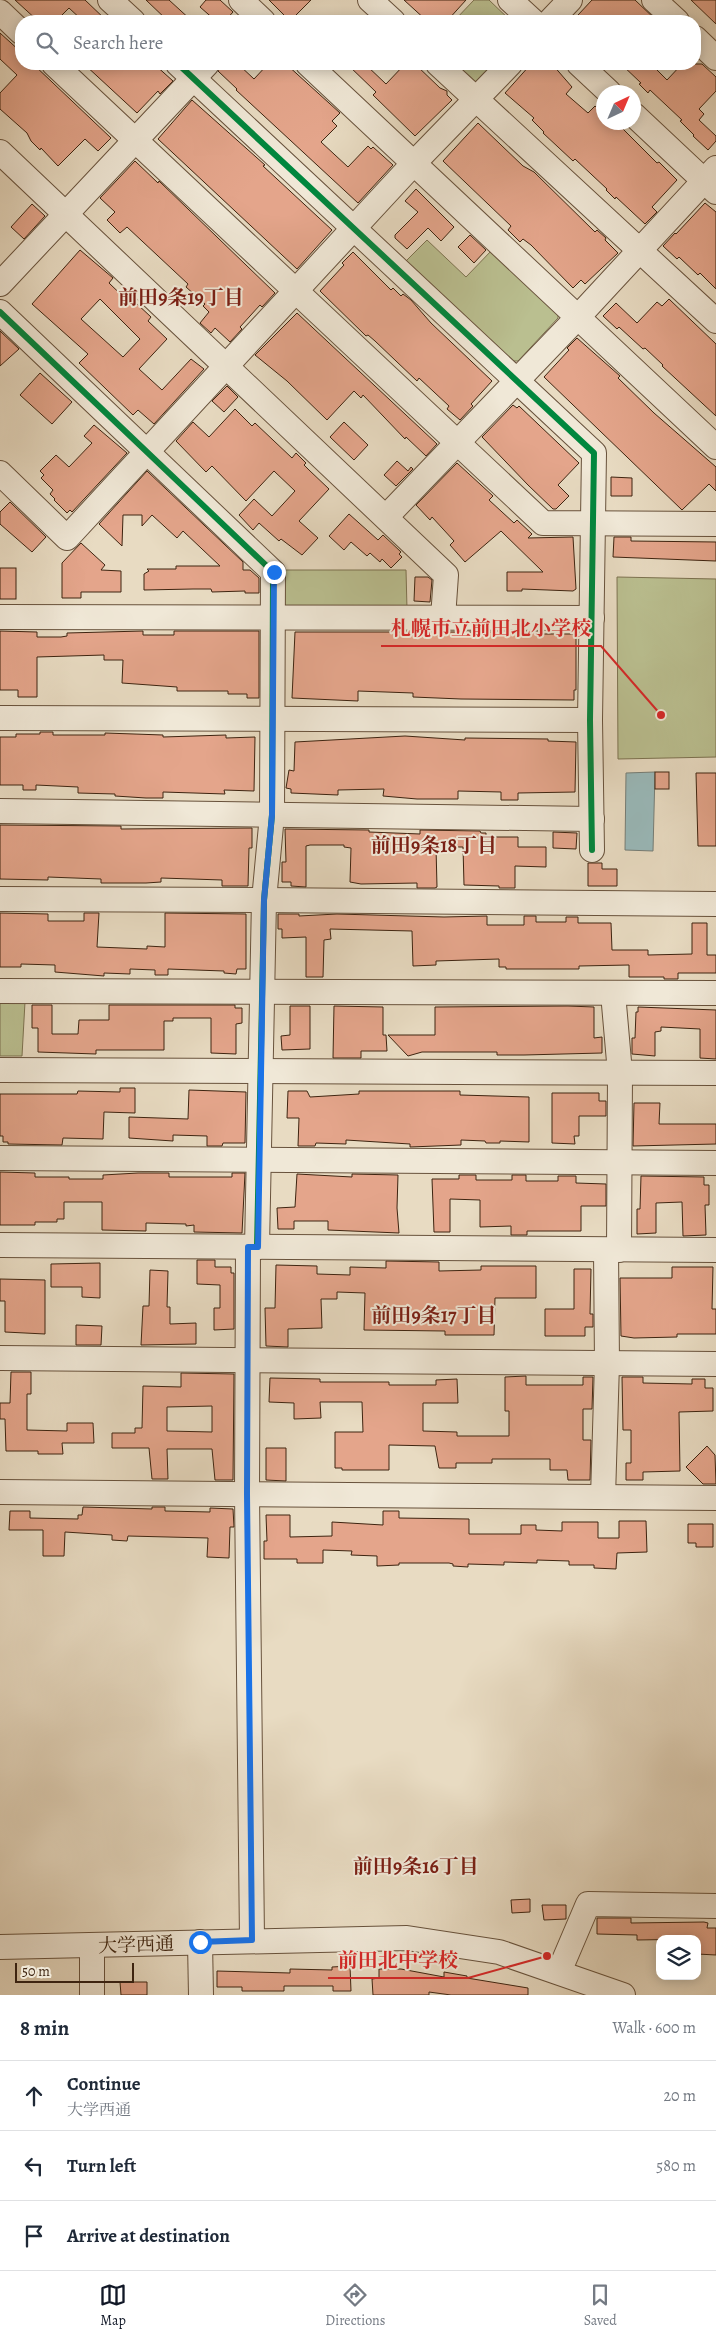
<!DOCTYPE html>
<meta charset="utf-8">
<style>
body{margin:0;font-family:Alegreya,"Noto Serif JP",serif;background:#f2f2f3;color:#1f2937}
.controls{position:absolute;right:15px;bottom:15px;display:grid;overflow:hidden;border-radius:10px;box-shadow:0 2px 12px #0003}
.controls button{width:45px;height:45px;display:grid;place-items:center;padding:0;border:0;border-bottom:1px solid #e0e1e3;background:#fff;color:#1f2937;font:25px sans-serif}
.compass{position:absolute;left:596px;top:85px;width:45px;height:45px;border-radius:50%;background:#fff;box-shadow:0 2px 12px #0003;rotate:44deg}
.scale{position:absolute;left:15px;bottom:12px;width:119px;box-sizing:border-box;padding-left:5px;border:2px solid #3e2410;border-top:0;font-size:14px;line-height:18px;white-space:nowrap;color:#3e2410;-webkit-text-stroke:4px #f0e8d7;paint-order:stroke}
.stop{position:absolute;width:15px;height:15px;margin:-11px;border:4px solid #1a73e8;border-radius:50%;background:#fff}
.stop.end{background:#1a73e8;border-color:#fff;box-shadow:0 1px 5px #0008}
.list{margin:0;padding:0;list-style:none}
h2{display:flex;justify-content:space-between;align-items:center;height:65px;margin:0;padding:0 20px;font-size:21px}
h2 small{font-size:16px;font-weight:400;color:#747a83}
.list li{display:grid;grid-template-columns:32px 1fr auto;gap:15px;align-items:center;box-sizing:border-box;height:70px;padding:0 20px;border-top:1px solid #e0e1e3}
.list b{display:block;font-size:19px;white-space:nowrap}
.list p{margin:0;font-size:16px;white-space:nowrap;color:#747a83}
.list em{font-size:16px;font-style:normal;color:#747a83}
.icon{flex:none;width:28px;height:28px;fill:none;stroke:currentColor;stroke-width:2;stroke-linecap:round;stroke-linejoin:round}
.map{position:relative;flex:none;width:716px;height:1995px;overflow:hidden}
.search{position:absolute;background:#fff;box-shadow:0 2px 12px #0003;left:15px;right:15px;top:15px;height:55px;display:flex;align-items:center;gap:12px;box-sizing:border-box;padding:0 18px;border-radius:20px;color:#747a83;font-size:19px}
.sheet{height:275px;background:#fff}
nav{display:flex;justify-content:space-around;align-items:center;box-sizing:border-box;height:70px;border-top:1px solid #e0e1e3;background:#fff;font-size:14px;color:#747a83}
nav a{display:grid;justify-items:center;gap:2px}
nav .on{color:#111827}
.map>svg:first-child{display:block}
.green{fill:#babf90;stroke:#7c7250}
.water{fill:#99b9ba;stroke:#757d76}
.building{fill:#e4a58b;stroke:#3e2410;fill-rule:evenodd}
.lines{fill:none;stroke-linecap:round;stroke-linejoin:round}
.minor-casing{stroke:#68523c;stroke-width:26}
.minor{stroke:#f0e8d7;stroke-width:24}
.cycleway-casing{stroke:#f0e8d7;stroke-width:9}
.cycleway{stroke:#00873e;stroke-width:6}
.route{stroke:#1a73e8;stroke-width:6}
.labels{text-anchor:middle;stroke-width:4;stroke-linejoin:round;paint-order:stroke}
.street-label{font-size:19px;fill:#3e2410;stroke:#f0e8d7}
.neighbourhood-label{font-size:20px;font-weight:bold;fill:#7a1f14;stroke:#f0e8d7}
.leader{fill:none;stroke:#d62828;stroke-width:2}
.callout-dot{fill:#d62828;stroke:#f0e8d7;stroke-width:2}
.callout-label{font-size:20px;text-anchor:middle;font-weight:bold;fill:#d62828;stroke:#f0e8d7;stroke-width:4;stroke-linejoin:round;paint-order:stroke}
</style>
<div class="map">
<svg width="716" height="1995" viewBox="0 0 716 1995">
<rect width="100%" height="100%" fill="#e8dbc2"/>
<filter id="stains"><feTurbulence type="fractalNoise" baseFrequency=".004" numOctaves="4"/><feColorMatrix values="0 0 0 0 .2 0 0 0 0 .09 0 0 0 0 .02 0 0 0 .5 -.17"/></filter>
<radialGradient id="worn" r=".72"><stop offset=".6" stop-color="#630" stop-opacity="0"/><stop offset="1" stop-color="#630" stop-opacity=".3"/></radialGradient>
<g class="green">
<polygon points="474,0 489,0 511,21 454,21"/>
<polygon points="452,64 494,64 477,82 470,81"/>
<polygon points="427,240 466,277 493,249 558,313 558,318 518,361 511,361 406,261"/>
<polygon points="284,570 406,570 407,609 288,607 283,602"/>
<polygon points="617,577 716,579 716,757 618,759"/>
<polygon points="0,1001 25,1002 22,1056 0,1056"/>
</g>
<polygon class="water" points="655,772 653,851 625,850 626,773"/>
<g class="building">
<polygon points="15,0 85,0 107,21 83,21 69,8 56,21 38,21"/>
<polygon points="146,0 169,0 192,21 168,21"/>
<polygon points="206,0 220,0 233,12 225,21 216,21 200,7"/>
<polygon points="269,0 311,0 290,21"/>
<polygon points="404,0 466,0 447,21 427,21"/>
<polygon points="592,0 635,0 657,21 585,21 578,15"/>
<polygon points="691,0 716,0 716,24"/>
<polygon points="0,33 21,52 21,64 33,64 111,138 98,151 85,139 58,166 41,148 40,150 31,141 27,133 0,109 0,93 17,75 0,59"/>
<polygon points="84,64 154,64 173,81 160,94 158,91 137,113"/>
<polygon points="220,64 238,64 254,79 268,64 286,64 340,113 332,121 337,126 321,142 348,167 368,146 371,149 373,147 393,165 358,203 236,90 237,89 218,71"/>
<polygon points="347,64 365,64 386,84 405,64 415,64 440,88 447,91 447,95 452,100 415,136 373,95 376,92"/>
<polygon points="531,64 552,64 572,87 566,94 588,113 595,106 604,114 604,122 613,122 615,125 617,123 657,163 659,162 677,180 652,207 657,212 645,224 616,197 615,199 606,190 607,189 575,159 573,161 543,133 544,132 532,120 534,118 505,93"/>
<polygon points="621,64 651,64 667,80 682,64 702,64 716,77 716,91 699,109 704,114 699,120 716,136 716,141 708,150 693,136 694,135 680,121 682,120 650,90 648,93 639,84 641,83"/>
<polygon points="192,100 265,165 263,166 332,230 297,269 158,139"/>
<polygon points="478,123 523,166 534,172 595,232 597,230 606,238 605,240 618,253 585,284 581,280 573,288 531,245 523,239 520,242 508,230 511,226 443,161"/>
<polygon points="135,161 158,183 159,181 275,293 262,307 260,305 240,327 242,329 230,342 215,328 211,333 200,323 209,312 203,306 205,304 186,287 188,284 127,227 120,233 107,220 115,212 100,198"/>
<polygon points="416,189 454,227 441,241 428,228 407,249 395,238 395,235 418,212 405,201"/>
<polygon points="705,203 716,212 716,289 700,273 698,275 679,257 677,259 663,246 675,233 676,234"/>
<polygon points="32,204 45,216 24,239 11,227"/>
<polygon points="470,235 486,250 474,263 458,247"/>
<path d="M80,250L113,278L109,283L133,306L136,303L151,317L148,321L167,339L139,369L162,390L191,359L204,369L154,424L138,410L133,415L79,363L88,354L32,304ZM100,299L140,339L123,357L81,319Z"/>
<polygon points="353,252 391,290 393,288 401,296 403,294 411,300 431,323 492,381 471,404 473,406 460,420 447,409 449,406 419,378 417,381 375,341 368,335 366,336 320,291 344,265 342,263"/>
<polygon points="669,299 716,344 716,416 662,366 663,365 645,348 643,349 619,327 617,329 603,316 616,303 637,323 657,302 662,306"/>
<polygon points="297,313 437,444 426,456 406,437 405,439 363,395 361,398 354,391 327,420 287,381 255,355"/>
<polygon points="0,331 19,349 0,366"/>
<polygon points="577,338 620,376 618,378 654,413 716,467 716,491 709,484 682,510 544,377 569,350 567,348"/>
<polygon points="40,373 72,402 52,424 20,395"/>
<polygon points="227,386 238,397 224,412 212,401"/>
<polygon points="513,405 517,408 519,406 579,463 558,485 569,496 556,509 553,509 528,485 482,437"/>
<polygon points="235,409 252,426 255,423 292,458 296,453 306,463 304,465 309,470 329,489 299,521 318,538 302,555 281,539 279,541 259,523 253,530 239,515 254,499 272,516 295,491 274,471 246,501 212,466 206,472 176,441 193,422 209,437"/>
<polygon points="344,422 368,445 354,460 330,437"/>
<polygon points="94,425 127,453 72,512 70,510 67,513 54,500 55,499 50,494 53,490 41,478 44,475 40,471 56,455 69,467 92,443 84,436"/>
<polygon points="397,461 408,471 411,467 413,469 396,486 384,475"/>
<polygon points="457,463 493,496 489,500 514,523 517,520 532,534 528,538 573,537 576,589 573,591 522,589 522,591 507,591 507,572 543,572 501,531 465,562 450,545 454,541 432,517 430,520 416,505"/>
<polygon points="147,471 243,562 243,570 250,570 259,578 259,593 245,593 245,591 212,592 211,589 193,589 144,590 144,574 149,571 147,569 176,569 176,566 220,566 183,531 177,538 152,515 142,526 142,515 123,515 122,546 99,524"/>
<polygon points="611,477 632,478 632,496 611,496"/>
<polygon points="10,502 46,537 32,552 0,524 0,512"/>
<polygon points="349,514 378,540 383,535 401,552 399,554 402,557 391,568 382,559 380,562 370,553 367,556 351,542 344,550 329,536"/>
<polygon points="614,537 631,537 631,541 716,542 716,561 613,557"/>
<polygon points="81,543 105,565 101,570 121,571 121,592 81,592 81,598 62,598 62,563"/>
<rect x="0" y="568" width="16" height="31"/>
<polygon points="415,577 428,577 432,580 430,602 414,601"/>
<polygon points="0,631 37,632 37,637 61,637 67,636 67,633 143,631 143,635 174,635 174,631 259,631 259,698 247,698 247,694 228,694 228,691 177,691 177,687 122,683 123,660 104,660 104,655 37,657 37,697 18,697 18,690 0,690"/>
<polygon points="295,632 540,632 540,634 576,634 576,690 574,690 574,700 461,699 413,697 413,693 358,691 358,701 292,698"/>
<polygon points="40,732 53,732 53,735 105,735 105,733 163,735 163,737 226,735 226,738 255,737 254,791 224,790 225,794 163,792 163,798 146,798 115,796 115,794 78,793 78,787 36,785 36,790 23,790 23,785 0,785 0,737 16,737 16,734 40,734"/>
<polygon points="405,736 465,740 465,738 548,739 548,741 576,742 575,792 518,793 518,800 501,800 501,792 458,791 458,799 417,799 383,796 384,789 338,790 338,795 291,793 291,789 286,788 289,770 294,771 295,742"/>
<rect x="655" y="772" width="14" height="17"/>
<polygon points="696,773 716,773 716,846 698,846"/>
<polygon points="0,825 121,826 121,829 252,828 252,848 249,848 248,886 222,886 222,880 192,879 161,878 161,882 146,883 101,883 101,879 48,877 48,880 0,879"/>
<polygon points="285,829 369,830 369,832 420,834 420,830 480,831 481,833 486,833 486,837 518,837 518,847 546,847 546,867 515,866 515,888 499,888 499,886 464,885 463,847 436,847 437,887 435,888 417,888 417,883 361,884 350,882 351,848 344,847 344,845 310,845 306,846 306,887 291,886 291,882 282,882 282,862 286,862"/>
<polygon points="553,832 577,833 576,849 553,848"/>
<polygon points="588,863 602,863 602,869 617,869 617,886 588,886"/>
<polygon points="0,913 48,914 48,921 84,921 84,913 99,913 97,947 147,949 147,946 165,947 165,913 246,914 246,969 237,969 236,974 224,973 224,971 168,969 168,975 155,975 155,970 130,969 130,974 104,973 104,976 55,972 55,965 21,964 21,967 0,967"/>
<polygon points="278,914 299,914 299,916 337,914 444,917 487,916 487,925 524,925 524,916 536,916 536,922 566,922 566,917 578,917 578,923 611,923 612,950 648,950 648,955 692,954 692,923 707,923 707,955 716,955 716,973 678,973 678,979 664,979 664,977 629,977 629,965 579,966 579,969 506,969 506,967 499,967 499,959 436,961 436,965 413,966 412,931 330,929 331,939 324,940 323,977 306,977 306,937 282,938 282,929 278,929"/>
<polygon points="32,1005 52,1005 52,1034 78,1034 79,1020 109,1020 109,1005 235,1005 235,1008 242,1008 242,1023 236,1024 236,1054 211,1053 211,1018 173,1018 173,1021 164,1021 164,1050 96,1050 96,1054 38,1052 38,1028 32,1028"/>
<polygon points="290,1006 310,1006 310,1049 282,1050 281,1036 290,1035"/>
<polygon points="334,1006 383,1007 383,1035 386,1035 387,1051 361,1051 361,1058 333,1058"/>
<polygon points="568,1006 594,1007 594,1038 602,1037 602,1053 524,1055 497,1055 497,1052 422,1052 408,1056 388,1035 435,1035 435,1007"/>
<polygon points="638,1007 716,1010 716,1059 700,1058 700,1029 661,1027 661,1031 655,1032 655,1056 632,1054 632,1038 635,1038 636,1012 638,1012"/>
<polygon points="120,1088 135,1088 135,1113 104,1112 103,1139 63,1138 62,1145 8,1144 8,1142 3,1142 3,1136 0,1136 0,1094 77,1094 78,1091 120,1092"/>
<polygon points="189,1090 246,1092 245,1143 223,1143 222,1146 207,1146 207,1136 173,1135 173,1141 129,1138 129,1117 188,1119"/>
<polygon points="288,1091 307,1091 310,1097 359,1094 359,1091 460,1091 460,1095 529,1097 529,1142 500,1141 500,1143 486,1143 485,1141 461,1140 461,1145 410,1147 410,1144 346,1140 346,1144 316,1143 315,1146 298,1146 299,1118 287,1118"/>
<polygon points="552,1093 599,1093 599,1101 606,1101 606,1116 579,1116 579,1136 574,1136 575,1144 552,1143"/>
<polygon points="634,1103 660,1103 659,1124 716,1124 716,1144 633,1146"/>
<polygon points="0,1172 35,1173 35,1177 69,1177 69,1179 103,1179 103,1175 138,1173 169,1173 169,1177 232,1177 232,1173 245,1173 242,1233 194,1232 194,1225 186,1226 186,1224 146,1223 146,1231 102,1230 102,1202 64,1202 64,1219 57,1219 57,1222 35,1222 35,1225 0,1225"/>
<polygon points="297,1174 352,1177 352,1174 398,1175 397,1208 399,1233 328,1230 328,1221 294,1221 294,1229 278,1229 277,1208 295,1207"/>
<polygon points="459,1175 476,1175 476,1180 512,1180 512,1175 526,1175 526,1181 558,1181 558,1176 576,1176 576,1183 606,1184 606,1206 581,1206 581,1231 527,1231 527,1235 511,1235 511,1226 480,1227 480,1200 450,1199 450,1232 434,1232 432,1179 459,1179"/>
<polygon points="641,1176 704,1177 704,1185 709,1185 709,1205 705,1205 706,1235 683,1236 682,1202 656,1203 656,1233 637,1234 637,1209 640,1209"/>
<polygon points="197,1260 215,1260 215,1267 231,1267 231,1273 234,1273 234,1329 214,1330 214,1308 220,1308 220,1285 197,1284"/>
<polygon points="386,1261 439,1262 439,1271 481,1270 481,1266 536,1266 536,1298 495,1298 494,1335 445,1335 445,1331 364,1330 365,1293 337,1292 337,1299 321,1299 322,1328 288,1329 288,1347 266,1346 265,1308 275,1308 276,1265 317,1266 317,1274 350,1275 350,1267 386,1268"/>
<polygon points="100,1263 100,1298 82,1297 82,1287 51,1287 51,1264"/>
<polygon points="672,1267 713,1267 712,1309 716,1309 716,1334 677,1334 677,1337 634,1338 621,1336 620,1278 672,1278"/>
<polygon points="574,1269 591,1269 590,1314 593,1314 593,1327 585,1327 585,1336 545,1336 545,1309 574,1309"/>
<polygon points="150,1270 168,1271 167,1307 170,1307 170,1324 196,1323 196,1344 141,1345 143,1306 149,1306"/>
<polygon points="0,1279 45,1280 45,1334 5,1332 5,1301 0,1301"/>
<polygon points="76,1325 102,1326 101,1345 76,1345"/>
<polygon points="11,1372 31,1372 31,1394 27,1394 27,1430 67,1431 67,1423 93,1423 94,1443 62,1443 63,1454 38,1454 38,1451 6,1451 5,1419 0,1419 0,1403 10,1403"/>
<path d="M181,1373L234,1374L233,1480H215L212,1449H167L168,1479H152L149,1448H112V1433H135V1428H142L143,1386L181,1387ZM212,1406V1432L167,1431V1407Z"/>
<polygon points="526,1376 526,1385 583,1385 583,1377 593,1377 592,1409 583,1409 583,1440 591,1440 590,1480 568,1480 567,1470 550,1470 550,1459 492,1459 492,1463 456,1463 456,1468 439,1468 435,1446 389,1445 389,1470 342,1470 342,1468 335,1468 335,1432 363,1432 362,1402 320,1402 321,1418 294,1419 294,1403 269,1402 270,1378 320,1379 320,1382 389,1382 389,1385 436,1385 436,1380 457,1379 458,1403 423,1403 423,1431 457,1432 457,1436 509,1436 509,1411 505,1411 505,1377"/>
<polygon points="622,1377 643,1377 643,1383 692,1384 692,1379 705,1379 705,1388 713,1388 713,1411 679,1412 680,1471 643,1472 643,1480 626,1480 626,1463 631,1463 631,1430 623,1430"/>
<polygon points="707,1446 715,1455 716,1484 703,1484 686,1467"/>
<polygon points="266,1448 286,1448 286,1481 266,1480"/>
<polygon points="83,1507 152,1509 152,1507 165,1507 165,1511 210,1512 210,1508 233,1509 234,1527 230,1527 229,1558 207,1557 208,1538 128,1536 127,1541 112,1540 112,1535 65,1532 64,1556 43,1556 43,1530 9,1530 10,1511 30,1511 30,1518 78,1519 78,1515 82,1515"/>
<polygon points="383,1511 399,1511 399,1518 469,1519 469,1534 521,1534 521,1525 536,1525 536,1530 562,1531 562,1522 598,1522 598,1538 619,1538 619,1521 646,1521 647,1552 617,1553 616,1569 594,1568 594,1565 569,1565 569,1561 537,1560 537,1563 504,1562 504,1565 468,1564 468,1567 453,1566 453,1564 449,1563 399,1563 399,1565 377,1566 377,1556 351,1555 352,1551 323,1550 323,1563 297,1563 297,1559 264,1559 264,1541 267,1541 266,1515 290,1515 290,1537 332,1536 332,1522 383,1525"/>
<polygon points="688,1524 713,1524 713,1547 696,1547 696,1543 688,1543"/>
<polygon points="530,1899 530,1912 512,1913 511,1900"/>
<polygon points="542,1905 566,1905 566,1919 544,1920"/>
<polygon points="597,1918 631,1918 631,1923 704,1922 708,1923 707,1928 716,1928 716,1955 697,1954 697,1939 637,1940 637,1935 597,1934"/>
<polygon points="350,1966 351,1991 333,1991 333,1986 284,1986 284,1991 242,1991 242,1987 217,1987 217,1971 290,1973 290,1969 332,1970 332,1967"/>
<polygon points="379,1969 401,1969 444,1977 444,1972 467,1976 467,1978 528,1988 528,1995 451,1995 429,1992 429,1995 373,1995 372,1979 379,1978"/>
<polygon points="120,1982 147,1982 147,1995 121,1995"/>
</g>
<g class="lines">
<g class="minor-casing">
<g id="minor">
<polyline points="110,0 133,21"/>
<polyline points="241,0 263,21"/>
<polyline points="370,0 393,21"/>
<polyline points="510,0 533,21"/>
<polyline points="654,0 677,21"/>
<polyline points="0,12 21,32"/>
<polyline points="550,21 570,0"/>
<polyline points="695,38 716,58"/>
<polyline points="54,64 543,523 716,524"/>
<polyline points="178,64 594,453 590,720 592,850"/>
<polyline points="308,64 716,447"/>
<polyline points="438,64 716,321"/>
<polyline points="579,64 609,92"/>
<polyline points="634,115 716,192"/>
<polyline points="0,152 446,575 443,618"/>
<polyline points="0,284 207,64"/>
<polyline points="0,312 273,572 272,815 264,900 257,1247"/>
<polyline points="0,473 67,538 414,163 510,64"/>
<polyline points="386,517 578,317 716,168"/>
<polyline points="0,617 592,618"/>
<polyline points="0,718 590,720"/>
<polyline points="0,811 592,819"/>
<polyline points="0,899 264,900 716,904"/>
<polyline points="0,991 716,993"/>
<polyline points="613,993 620,1073 619,1250"/>
<polyline points="0,1070 716,1073"/>
<polyline points="0,1158 716,1163"/>
<polyline points="0,1245 716,1250"/>
<polyline points="248,1247 247,1494 252,1940"/>
<polyline points="0,1358 716,1364"/>
<polyline points="0,1492 716,1498"/>
<polyline points="603,1497 607,1363 606,1250"/>
<polyline points="200,1942 201,1995"/>
<polyline points="0,1947 407,1938 499,1952 623,1995"/>
<polyline points="559,1972 588,1904 716,1906"/>
<polyline points="92,1995 92,1946"/>
</g>
</g>
<use href="#minor" class="minor"/>
<g class="cycleway-casing">
<g id="cycleway">
<polyline points="178,64 594,453 590,720 592,850"/>
<polyline points="0,312 273,572 272,815 264,900 257,1247"/>
</g>
</g>
<use href="#cycleway" class="cycleway"/>
</g>
<g class="lines">
<polyline class="route" points="200,1942 252,1940 247,1494 248,1247 258,1247 264,900 272,815 274,572"/>
</g>
<g class="labels">
<g class="street-label">
<text transform="translate(136 1944) rotate(-2)" y="7">大学西通</text>
</g>
<g class="neighbourhood-label">
<text x="181" y="304">前田9条19丁目</text>
<text x="434" y="852">前田9条18丁目</text>
<text x="434" y="1322">前田9条17丁目</text>
<text x="416" y="1873">前田9条16丁目</text>
</g>
</g>
<path class="leader" d="M661 715L601 646H381M547 1956L468 1978H328"/>
<g class="callout-dot">
<circle cx="661" cy="715" r="5"/>
<circle cx="547" cy="1956" r="5"/>
</g>
<g class="callout-label">
<text x="491" y="635">札幌市立前田北小学校</text>
<text x="398" y="1967">前田北中学校</text>
</g>
<rect width="100%" height="100%" filter="url(#stains)"/>
<rect width="100%" height="100%" fill="url(#worn)"/>
</svg>
<div class="controls">
<button><svg class="icon" aria-label="layers" viewBox="0 0 24 24"><path d="M12 4l9 5-9 5-9-5zM3 14l9 5 9-5"/></svg></button>
</div>
<svg class="compass" viewBox="-18 -18 36 36"><path d="M0-13l5 13h-10z" fill="#e53935"/><path d="M0 13l5-13h-10z" fill="#747a83"/></svg>
<div class="scale">50 m</div>
<div class="stop" style="left:200px;top:1942px"></div>
<div class="stop end" style="left:274px;top:572px"></div>
<div class="search"><svg class="icon" aria-label="search" viewBox="0 0 24 24"><circle cx="10" cy="10" r="6"/><path d="M15 15l6 6"/></svg>Search here</div>
</div>
<section class="sheet">
<h2>8 min<small>Walk · 600 m</small></h2>
<ul class="list">
<li><svg class="icon" aria-label="ahead" viewBox="0 0 24 24"><path d="M12 20V5M6 11l6-6 6 6"/></svg><div><b>Continue</b><p>大学西通</p></div><em>20 m</em></li>
<li><svg class="icon" aria-label="left" viewBox="0 0 24 24"><path d="M17 20v-9H6M10 6l-5 5 5 5"/></svg><div><b>Turn left</b></div><em>580 m</em></li>
<li><svg class="icon" aria-label="arrive" viewBox="0 0 24 24"><path d="M6 21V4h12l-3 4 3 4H6"/></svg><div><b>Arrive at destination</b></div></li>
</ul>
</section>
<nav>
<a class="on"><svg class="icon" aria-label="map" viewBox="0 0 24 24"><path d="M3 6l6-2 6 2 6-2v14l-6 2-6-2-6 2zM9 4v14M15 6v14"/></svg>Map</a>
<a><svg class="icon" aria-label="directions" viewBox="0 0 24 24"><path d="M12 3l9 9-9 9-9-9zM9 14v-3h6M13 9l2 2-2 2"/></svg>Directions</a>
<a><svg class="icon" aria-label="saved" viewBox="0 0 24 24"><path d="M7 4h10v16l-5-4-5 4z"/></svg>Saved</a>
</nav>
